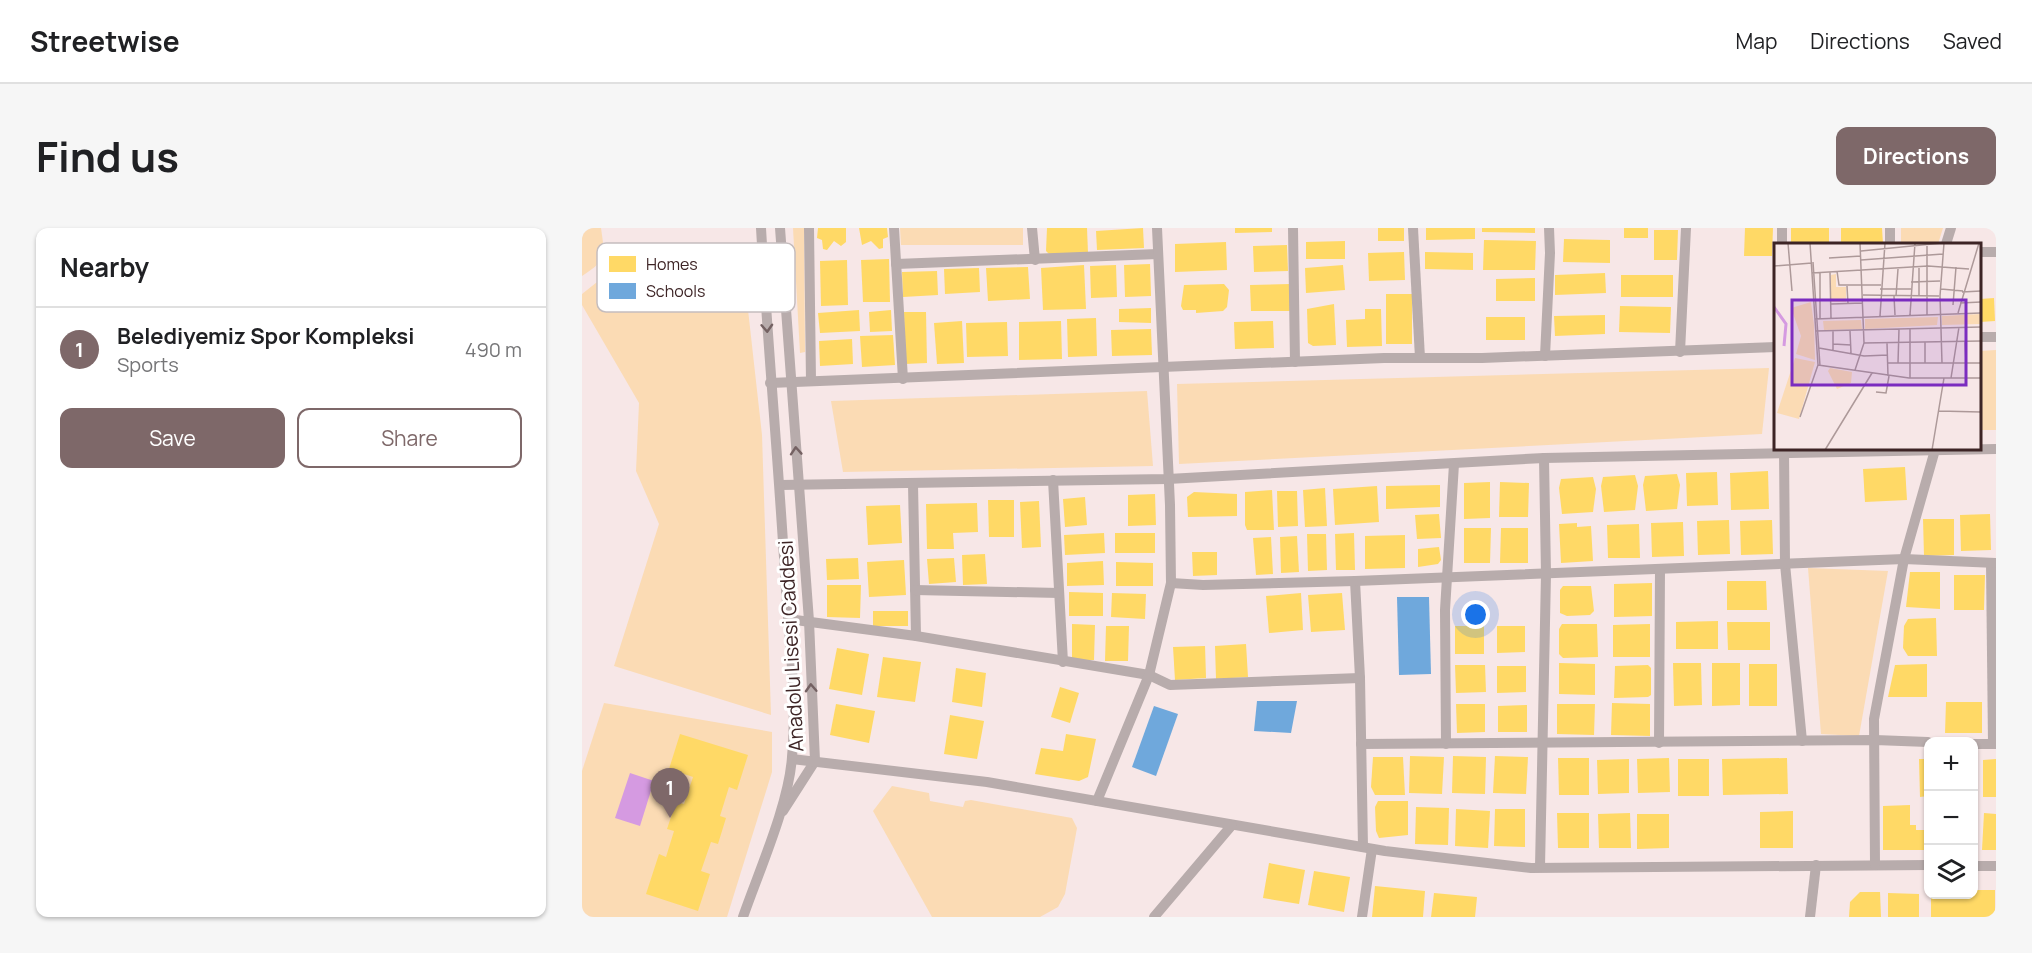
<!DOCTYPE html>
<meta charset="utf-8">
<style>
body{margin:0;font-family:Manrope,sans-serif;background:#f6f6f6;color:#202124}
.controls{position:absolute;right:18px;bottom:18px;display:grid;overflow:hidden;border-radius:12px;box-shadow:0 2px 4px #0004}
.controls button{width:54px;height:54px;display:grid;place-items:center;padding:0;border:0;border-bottom:2px solid #e0e0e0;background:#fff;color:#202124;font:30px sans-serif}
.you{position:absolute;left:894px;top:387px;width:21px;height:21px;margin:-15px;border:4px solid #fff;border-radius:50%;background:#1a73e8;box-shadow:0 0 0 9px #1a73e833}
.badge{display:grid;place-items:center;width:39px;height:39px;border-radius:50%;background:#7e6869;color:#fff;font-size:20px;font-weight:700}
.pin{position:absolute;translate:-50% -50px;filter:drop-shadow(0 2px 3px #0008)}
.pin::after{content:'';position:absolute;top:32px;width:21px;height:18px;background:inherit;clip-path:polygon(0 0,100% 0,50% 100%)}
.list{margin:0;padding:0;list-style:none}
h2{display:flex;justify-content:space-between;align-items:center;height:78px;margin:0;padding:0 24px;font-size:26px}
h2 small{font-size:20px;font-weight:400;color:#757577}
.list li{display:grid;grid-template-columns:39px 1fr auto;gap:18px;align-items:center;box-sizing:border-box;height:84px;padding:0 24px;border-top:2px solid #e0e0e0}
.list b{display:block;font-size:22px;white-space:nowrap}
.list p{margin:0;font-size:20px;white-space:nowrap;color:#757577}
.list em{font-size:20px;font-style:normal;color:#757577}
.actions{display:flex;gap:12px;padding:18px 24px}
.actions a{flex:1;padding:14px 0;border:2px solid #7e6869;border-radius:12px;text-align:center;font-size:21px;color:#7e6869}
.actions .main{background:#7e6869;color:#fff}
.icon{flex:none;width:33px;height:33px;fill:none;stroke:currentColor;stroke-width:2;stroke-linecap:round;stroke-linejoin:round}
.map{position:relative;flex:none;width:1414px;height:689px;overflow:hidden;border-radius:12px}
header{display:flex;align-items:center;gap:36px;box-sizing:border-box;height:84px;padding:0 30px;background:#fff;border-bottom:2px solid #e0e0e0}
header strong{font-size:28px}
nav{display:flex;gap:33px;margin-inline-start:auto;font-size:21px}
.intro{display:flex;align-items:center;justify-content:space-between;box-sizing:border-box;height:144px;padding:0 36px}
h1{margin:0;font-size:42px}
.button{padding:15px 27px;border-radius:12px;background:#7e6869;color:#fff;font-size:21px;font-weight:700}
main{display:flex;gap:36px;padding:0 36px}
aside{flex:1;background:#fff;border-radius:12px;box-shadow:0 2px 4px #0004}
.map>svg:first-child{display:block}
.green{fill:#fbdbb4}
.water{fill:#d59ae1}
.homes{fill:#ffd966}
.schools{fill:#6fa8dc}
.lines{fill:none;stroke-linecap:round;stroke-linejoin:round}
.minor{stroke:#b8acac;stroke-width:10}
.oneway{stroke:#746162}
.labels{text-anchor:middle;stroke-width:6;stroke-linejoin:round;paint-order:stroke}
.street-label{font-size:20px;fill:#3d2425;stroke:#fff}
.inset-river{fill:none;stroke:#d59ae1;stroke-width:3}
.inset-road{fill:none;stroke:#ad9999;stroke-width:1.5}
.view{fill:#7b2cbf;fill-opacity:0.15;stroke:#7b2cbf;stroke-width:3}
.inset-edge{fill:none;stroke:#3d2425;stroke-width:3}
.key{fill:#fff;stroke:#c5bdbe;stroke-width:1.5}
.key-label{font-size:16px;fill:#3d2425}
</style>
<header>
<strong>Streetwise</strong>
<nav><a>Map</a><a>Directions</a><a>Saved</a></nav>
</header>
<div class="intro"><h1>Find us</h1><a class="button">Directions</a></div>
<main>
<aside>
<h2>Nearby<small></small></h2>
<ul class="list">
<li><span class="badge">1</span><div><b>Belediyemiz Spor Kompleksi</b><p>Sports</p></div><em>490 m</em></li>
</ul>
<div class="actions"><a class="main">Save</a><a>Share</a></div>
</aside>
<div class="map">
<svg width="1414" height="689" viewBox="0 0 1414 689">
<rect width="100%" height="100%" fill="#f7e7e7"/>
<g class="green">
<path d="M0,0H19C23,28 25,32 0,48Z"/>
<polygon points="211,0 222,0 223,124 218,125"/>
<polygon points="318,0 441,0 441,17 319,17"/>
<polygon points="1319,0 1361,0 1356,16 1319,16"/>
<polygon points="159,19 180,207 189,487 32,438 77,296 54,243 57,175 0,77 0,66 44,31"/>
<polygon points="1414,122 1414,202 1398,202 1398,123"/>
<polygon points="1187,140 1180,206 597,236 595,156"/>
<polygon points="565,163 571,238 261,244 249,173"/>
<polygon points="1226,340 1306,343 1277,508 1239,506"/>
<polygon points="22,475 190,504 190,544 145,689 0,689 0,543"/>
<polygon points="310,558 347,565 348,573 381,579 383,573 389,572 490,590 495,600 483,666 476,679 458,689 350,689 291,583"/>
</g>
<polygon class="water" points="48,545 72,553 58,598 33,590"/>
<g class="homes">
<polygon points="236,0 264,0 264,14 259,18 252,13 245,22 241,21 240,12 235,10"/>
<polygon points="277,0 305,0 306,9 301,11 301,20 297,21 289,13 280,17"/>
<polygon points="465,0 505,0 506,25 468,27 464,23"/>
<polygon points="561,0 562,20 515,22 514,3"/>
<polygon points="653,0 690,0 690,4 653,5"/>
<rect x="796" y="0" width="26" height="13"/>
<polygon points="844,0 893,0 893,11 844,12"/>
<polygon points="900,0 953,0 953,5 900,4"/>
<rect x="1042" y="0" width="24" height="10"/>
<polygon points="1163,0 1191,0 1190,28 1162,28"/>
<rect x="1209" y="0" width="38" height="16"/>
<polygon points="1259,0 1300,0 1301,16 1259,16"/>
<polygon points="1072,2 1096,2 1095,32 1072,32"/>
<polygon points="982,11 1028,12 1028,35 981,34"/>
<polygon points="902,12 954,13 953,42 901,42"/>
<polygon points="763,13 763,31 724,31 724,14"/>
<polygon points="644,14 645,42 593,44 593,16"/>
<polygon points="705,17 706,43 672,44 671,18"/>
<polygon points="822,24 823,52 787,53 786,25"/>
<polygon points="843,24 891,25 891,42 843,41"/>
<polygon points="307,31 308,74 281,74 279,32"/>
<polygon points="265,32 266,77 239,78 238,33"/>
<polygon points="568,36 569,68 543,69 542,37"/>
<polygon points="502,37 504,81 461,82 459,40"/>
<polygon points="534,37 535,69 509,70 508,38"/>
<polygon points="761,37 763,62 724,65 723,40"/>
<polygon points="446,39 448,71 406,73 404,40"/>
<polygon points="397,40 398,64 363,66 362,41"/>
<polygon points="355,43 356,67 321,69 320,44"/>
<polygon points="1023,45 1024,65 973,67 973,47"/>
<rect x="1039" y="47" width="52" height="22"/>
<polygon points="953,50 953,73 914,73 914,51"/>
<polygon points="642,56 647,62 645,79 641,83 614,85 614,82 601,82 599,78 602,57"/>
<polygon points="708,56 708,83 669,83 668,57"/>
<rect x="804" y="66" width="26" height="50"/>
<polygon points="1412,70 1413,93 1398,94 1398,71"/>
<polygon points="752,76 754,117 731,118 726,115 725,81"/>
<polygon points="1038,78 1089,79 1088,105 1037,104"/>
<polygon points="569,80 569,95 537,94 537,81"/>
<polygon points="783,81 799,81 800,118 765,119 764,92 783,91"/>
<polygon points="277,82 278,103 238,105 236,85"/>
<polygon points="309,82 310,103 288,104 287,84"/>
<polygon points="322,84 344,84 345,135 323,136"/>
<polygon points="1023,87 1023,106 973,108 972,88"/>
<rect x="904" y="89" width="39" height="23"/>
<polygon points="514,90 515,128 486,129 485,91"/>
<polygon points="380,93 382,135 355,136 352,95"/>
<polygon points="479,93 480,131 437,132 437,94"/>
<polygon points="691,93 692,120 653,121 652,94"/>
<polygon points="425,94 426,128 385,129 384,95"/>
<polygon points="569,101 570,127 530,128 529,102"/>
<polygon points="311,107 313,137 280,139 278,108"/>
<polygon points="270,111 271,136 238,138 237,113"/>
<polygon points="1323,239 1325,272 1283,274 1281,241"/>
<polygon points="1186,243 1187,281 1149,282 1148,245"/>
<polygon points="1135,244 1136,277 1105,278 1104,245"/>
<polygon points="1095,246 1098,257 1095,281 1064,283 1061,257 1063,248"/>
<polygon points="1053,247 1056,258 1053,282 1022,284 1019,258 1021,249"/>
<polygon points="1011,249 1014,261 1011,284 980,286 977,260 979,251"/>
<polygon points="908,254 908,290 882,291 882,255"/>
<polygon points="918,254 947,255 946,289 917,289"/>
<polygon points="858,257 858,279 804,281 804,258"/>
<polygon points="795,258 797,294 753,297 751,261"/>
<polygon points="743,260 745,298 723,299 721,262"/>
<polygon points="690,262 692,302 665,302 663,297 663,264"/>
<polygon points="695,263 715,263 716,298 696,299"/>
<polygon points="612,264 655,266 655,288 606,289 605,269"/>
<polygon points="573,266 574,297 546,298 546,267"/>
<polygon points="503,269 505,297 483,299 481,271"/>
<polygon points="406,272 432,272 432,309 407,309"/>
<polygon points="457,273 459,319 440,320 438,274"/>
<polygon points="395,275 396,304 371,305 372,321 345,321 344,276"/>
<polygon points="318,277 320,315 286,317 284,278"/>
<polygon points="857,286 859,310 835,311 833,287"/>
<polygon points="1408,286 1409,322 1379,323 1378,287"/>
<polygon points="1341,291 1372,291 1372,327 1342,328"/>
<polygon points="1147,292 1148,326 1116,327 1115,293"/>
<polygon points="1190,292 1191,326 1159,327 1158,293"/>
<polygon points="1101,294 1102,328 1070,329 1069,295"/>
<polygon points="995,295 995,299 1009,298 1011,333 979,335 977,296"/>
<polygon points="1057,296 1058,330 1026,330 1025,297"/>
<polygon points="882,300 909,300 908,335 882,335"/>
<polygon points="919,300 946,300 946,335 918,335"/>
<polygon points="522,305 523,325 483,327 482,307"/>
<rect x="533" y="305" width="40" height="20"/>
<polygon points="772,305 773,342 754,342 753,306"/>
<polygon points="725,306 744,306 745,342 726,343"/>
<polygon points="823,307 823,340 783,341 783,308"/>
<polygon points="715,308 717,344 699,345 698,309"/>
<polygon points="689,309 691,346 674,347 671,310"/>
<polygon points="857,319 859,332 856,336 836,339 836,321"/>
<polygon points="610,324 635,324 635,347 611,348"/>
<polygon points="403,326 405,356 381,357 380,327"/>
<polygon points="276,330 277,351 245,352 244,331"/>
<polygon points="372,330 374,354 347,356 345,331"/>
<polygon points="322,332 324,367 287,369 285,334"/>
<polygon points="521,333 522,357 485,358 485,335"/>
<polygon points="534,334 571,335 571,358 534,358"/>
<polygon points="1328,344 1358,344 1358,381 1324,379"/>
<polygon points="1372,347 1403,347 1402,382 1372,382"/>
<polygon points="1145,353 1184,353 1185,382 1145,382"/>
<polygon points="1070,355 1070,388 1032,389 1032,356"/>
<polygon points="245,357 279,357 278,390 245,389"/>
<polygon points="981,358 1009,358 1012,383 1008,387 985,388 978,385 978,362"/>
<polygon points="487,364 521,365 521,388 487,388"/>
<polygon points="530,365 564,366 563,391 529,389"/>
<polygon points="719,365 721,402 687,405 684,368"/>
<polygon points="760,365 763,402 729,404 726,367"/>
<rect x="291" y="383" width="35" height="15"/>
<polygon points="1354,390 1355,428 1326,428 1321,420 1322,398 1326,391"/>
<polygon points="1136,393 1136,421 1094,421 1094,394"/>
<polygon points="1145,394 1188,394 1188,422 1146,422"/>
<polygon points="490,396 513,397 512,432 490,432"/>
<polygon points="980,396 1015,396 1016,429 981,430 977,426 977,401"/>
<polygon points="1068,396 1068,429 1031,429 1031,397"/>
<polygon points="524,398 547,398 546,433 523,433"/>
<rect x="873" y="398" width="29" height="28"/>
<polygon points="915,398 943,398 943,424 915,425"/>
<polygon points="664,416 666,449 634,451 633,418"/>
<polygon points="623,418 624,450 593,452 591,419"/>
<polygon points="255,420 287,426 280,467 247,461"/>
<polygon points="301,429 339,434 333,474 295,469"/>
<polygon points="977,435 1013,436 1013,467 977,466"/>
<polygon points="1091,435 1119,435 1120,477 1092,478"/>
<polygon points="1130,435 1158,435 1158,477 1130,478"/>
<rect x="1167" y="436" width="28" height="42"/>
<polygon points="1345,436 1345,469 1306,469 1313,437"/>
<polygon points="873,437 903,437 904,464 874,465"/>
<polygon points="1066,437 1069,440 1069,467 1066,469 1032,470 1033,438"/>
<polygon points="915,438 944,438 944,464 915,465"/>
<polygon points="374,440 404,445 400,479 370,474"/>
<polygon points="478,459 497,465 488,495 469,489"/>
<polygon points="1364,474 1400,474 1400,505 1363,505"/>
<polygon points="1030,475 1068,476 1068,508 1029,507"/>
<polygon points="254,476 293,483 287,515 248,507"/>
<polygon points="874,476 903,476 903,504 875,505"/>
<polygon points="975,476 1013,476 1012,507 975,506"/>
<polygon points="945,477 945,504 916,504 916,478"/>
<polygon points="368,487 402,493 395,531 362,526"/>
<polygon points="98,506 166,527 155,562 147,559 138,588 144,590 136,616 129,614 119,643 128,646 116,683 64,666 77,626 84,629 92,603 85,601 94,574 102,576 111,549 87,541"/>
<polygon points="484,506 514,511 506,549 497,553 453,546 459,520 481,523"/>
<polygon points="828,528 862,529 860,566 827,565"/>
<polygon points="871,528 904,529 903,566 870,565"/>
<polygon points="913,528 946,529 944,566 911,565"/>
<polygon points="791,529 821,529 823,567 793,567 789,559"/>
<polygon points="976,530 1007,530 1007,567 977,567"/>
<polygon points="1087,530 1088,564 1056,565 1055,531"/>
<polygon points="1205,530 1206,566 1141,567 1140,531"/>
<polygon points="1047,531 1047,565 1016,566 1015,532"/>
<rect x="1096" y="531" width="31" height="37"/>
<polygon points="1337,531 1346,531 1346,568 1338,569"/>
<polygon points="1414,531 1414,569 1401,569 1401,532"/>
<polygon points="796,573 826,573 826,607 797,610 794,603 793,579"/>
<polygon points="1328,577 1328,597 1334,597 1334,602 1346,602 1346,622 1301,622 1301,578"/>
<polygon points="834,579 867,580 866,617 833,616"/>
<polygon points="874,581 908,583 906,620 873,618"/>
<polygon points="913,581 943,581 943,619 912,618"/>
<polygon points="1211,583 1211,620 1178,620 1178,584"/>
<polygon points="975,585 1007,585 1007,620 976,620"/>
<polygon points="1048,585 1049,620 1017,620 1016,586"/>
<polygon points="1392,585 1395,585 1393,618 1392,618"/>
<polygon points="1402,585 1414,586 1414,622 1400,622"/>
<polygon points="1055,586 1087,586 1087,620 1055,621"/>
<polygon points="687,635 723,642 717,676 681,670"/>
<polygon points="732,643 768,649 762,684 726,677"/>
<polygon points="793,658 843,663 841,689 790,689"/>
<polygon points="1392,662 1413,662 1413,689 1349,689 1349,666 1392,666"/>
<polygon points="1278,664 1298,664 1299,689 1267,689 1268,674"/>
<polygon points="852,665 895,669 893,689 849,689"/>
<polygon points="1306,665 1337,666 1337,689 1306,689"/>
</g>
<g class="schools">
<polygon points="815,369 847,369 849,446 817,447"/>
<polygon points="675,473 715,473 709,505 672,503"/>
<polygon points="572,478 596,486 574,548 550,539"/>
</g>
<g class="lines">
<g class="minor">
<polyline points="198,0 227,393 233,533 201,583"/>
<polyline points="227,0 229,153"/>
<polyline points="312,0 321,151"/>
<polyline points="450,0 453,32"/>
<polyline points="711,0 713,134"/>
<polyline points="831,0 838,130"/>
<polyline points="1200,0 1200,16"/>
<polyline points="1308,16 1308,0"/>
<polyline points="1364,16 1369,0"/>
<polyline points="1398,24 1414,24"/>
<polyline points="314,36 576,26"/>
<polyline points="1398,109 1414,109"/>
<polyline points="1098,124 1104,0"/>
<polyline points="963,128 968,25 967,0"/>
<polyline points="188,155 802,130 900,130 1194,119"/>
<polyline points="1202,221 1203,336 1220,513"/>
<polyline points="471,252 481,434"/>
<polyline points="331,256 334,408"/>
<polyline points="198,257 586,251 962,230 1414,221"/>
<polyline points="1409,335 1411,516"/>
<polyline points="773,353 778,450 781,619"/>
<polyline points="589,355 621,357 773,353 1322,331 1414,335"/>
<polyline points="333,362 477,365"/>
<polyline points="206,391 334,408 567,447 588,457 778,450"/>
<polyline points="1077,515 1078,341"/>
<polyline points="779,516 1293,512 1346,514"/>
<polyline points="864,516 863,382 872,236"/>
<polyline points="1392,516 1414,516"/>
<polyline points="210,531 405,554 803,623 949,640 1346,637"/>
<polyline points="515,573 567,447 589,355 588,277 575,0"/>
<polyline points="1293,637 1292,491 1322,331 1353,222"/>
<polyline points="1392,638 1414,638"/>
<polyline points="958,639 964,346 962,230"/>
<path d="M161,689C177,643 207,576 210,529C215,474 208,417 204,362C197,241 186,121 179,0"/>
<polyline points="572,689 650,597"/>
<polyline points="780,689 790,621"/>
<polyline points="1228,689 1234,637"/>
</g>
</g>
<defs><path id="oneway-chevron" d="M-2-3.5L2.5 0L-2 3.5" fill="none" stroke-width="1.6" stroke-linecap="round" stroke-linejoin="round" transform="scale(1.5)"/></defs>
<g class="oneway">
<use href="#oneway-chevron" transform="translate(185 100) rotate(87)"/>
<use href="#oneway-chevron" transform="translate(214 223) rotate(-94)"/>
<use href="#oneway-chevron" transform="translate(229 460) rotate(-93)"/>
</g>
<g class="labels">
<g class="street-label">
<text transform="translate(209 418) rotate(-93)" y="7">Anadolu Lisesi Caddesi</text>
</g>
</g>
<g transform="translate(1192 15)">
<rect width="207" height="207" fill="#f7e7e7"/>
<path d="M62,31V44H72V59H57V32ZM37,59L40,82L41,117L22,111L27,93L17,65ZM207,71V81L168,82V73ZM164,74L163,82L91,86V76ZM87,77L88,86L50,87L49,78ZM21,115L41,119L25,176L3,170ZM56,125L78,129L77,140L63,146L54,128Z" fill="#fbdbb4"/>
<path class="inset-river" d="M0,64L12,81L10,103"/>
<path class="inset-road" d="M14,0L18,48M87,8L168,0M55,15L87,13M87,17L169,11M39,19L46,123M0,23L38,20M145,25V53M63,28L65,42H107M56,29L57,75M38,30L154,23L195,26M46,30V76M137,39L166,38M73,43L74,61M106,46H137M167,46L189,48M188,49L207,48M89,52L165,53M120,53L121,72M122,53L124,26M186,60L207,59M57,61L89,60M179,62L182,24M184,70L205,0M136,72L141,0M153,72V3M106,73L111,0M41,76L207,70M42,88L207,84M59,88V107M76,88L77,110M191,98L192,120M90,100L207,98M113,100L114,133M59,101L77,102M45,105L90,113L114,112M114,120H207M124,120L125,86M151,120V99M168,120L166,53L170,0M44,122L135,135H207M81,127L90,100L86,0M136,135V85M177,135L185,84M102,149L112,150L115,133M165,168L207,169M26,174L44,122L36,0M51,207L98,130M158,207L170,135"/>
<path class="view" d="M18,57H192V142H18Z"/>
<rect width="207" height="207" class="inset-edge"/>
</g>
<rect x="15" y="15" width="198" height="69" rx="9" class="key"/>
<rect x="27" y="28" width="27" height="16" fill="#ffd966"/>
<rect x="27" y="55" width="27" height="16" fill="#6fa8dc"/>
<g class="key-label">
<text x="64" y="42">Homes</text>
<text x="64" y="69">Schools</text>
</g>
</svg>
<div class="controls">
<button>+</button>
<button>−</button>
<button><svg class="icon" aria-label="layers" viewBox="0 0 24 24"><path d="M12 4l9 5-9 5-9-5zM3 14l9 5 9-5"/></svg></button>
</div>
<div class="you"></div>
<div class="pin badge" style="left:88px;top:590px">1</div>
</div>
</main>
